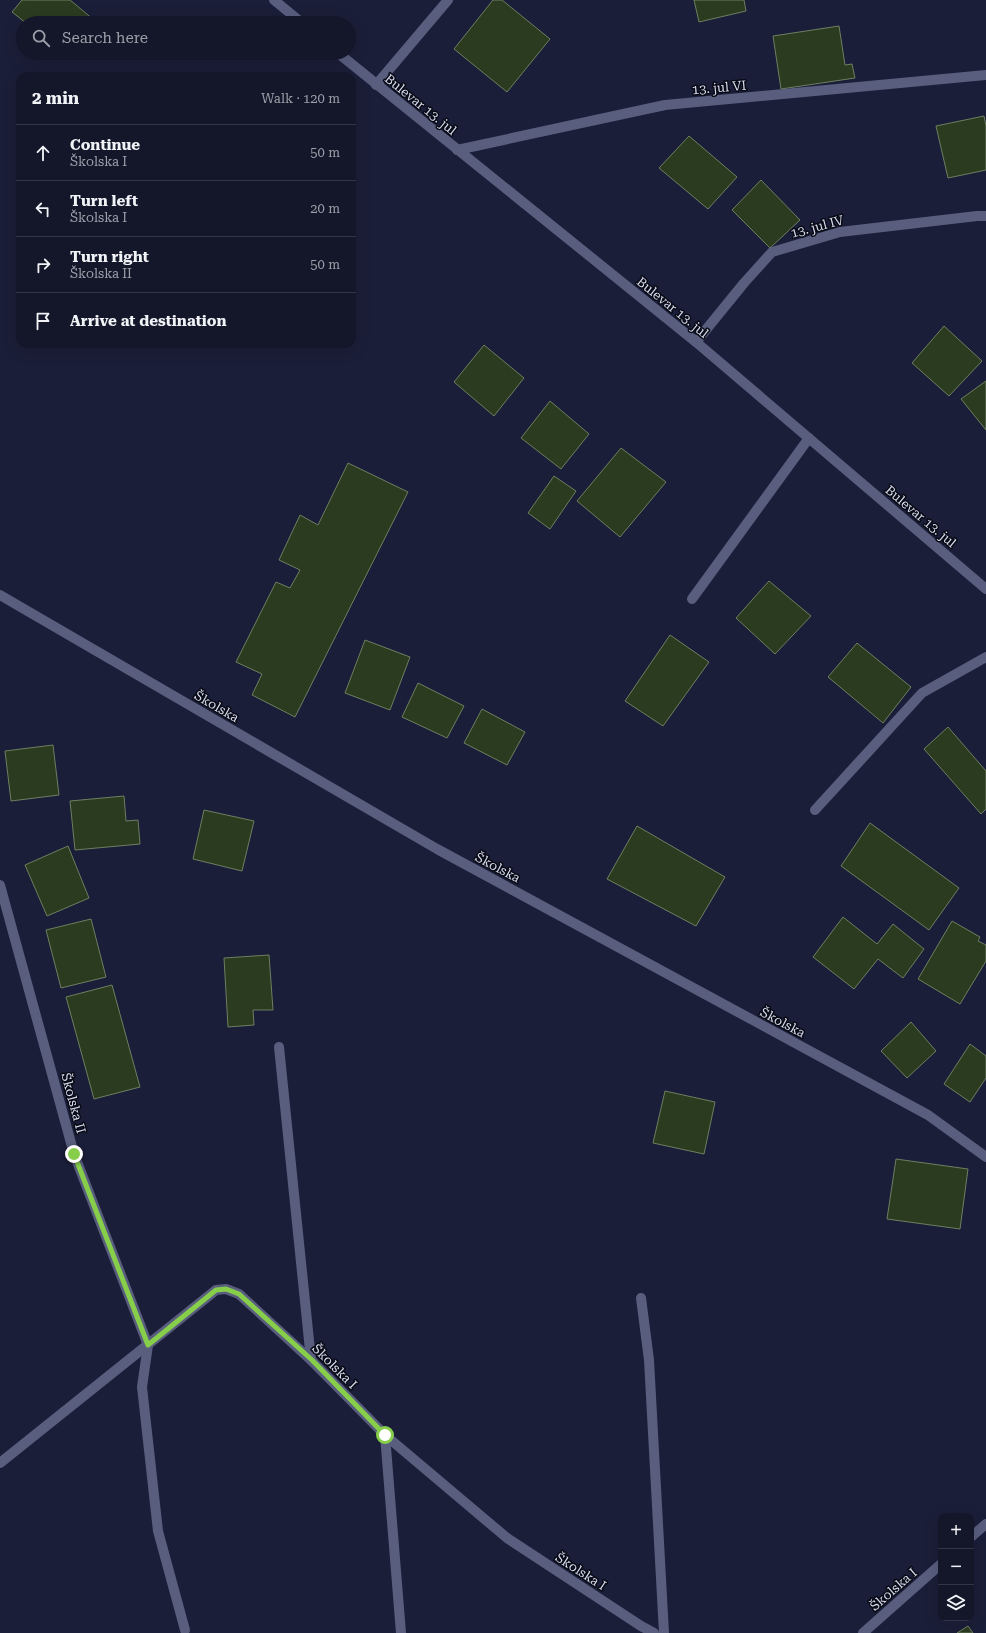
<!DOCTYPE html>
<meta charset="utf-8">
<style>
body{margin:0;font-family:"Roboto Serif",serif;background:#1d1f32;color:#f1f3f6}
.controls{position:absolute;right:12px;bottom:12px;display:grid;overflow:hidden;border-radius:8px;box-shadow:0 4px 16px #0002}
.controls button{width:36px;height:36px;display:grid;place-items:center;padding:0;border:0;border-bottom:1px solid #333547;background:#14162a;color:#f1f3f6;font:20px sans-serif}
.stop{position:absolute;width:12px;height:12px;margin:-9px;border:3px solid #87cf4a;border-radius:50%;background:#fff}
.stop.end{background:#87cf4a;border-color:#fff;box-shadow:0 1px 4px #0008}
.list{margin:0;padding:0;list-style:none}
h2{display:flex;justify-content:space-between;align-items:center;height:52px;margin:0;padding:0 16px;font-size:17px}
h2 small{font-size:13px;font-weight:400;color:#9d9fa8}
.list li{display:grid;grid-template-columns:26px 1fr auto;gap:12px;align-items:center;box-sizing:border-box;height:56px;padding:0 16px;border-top:1px solid #333547}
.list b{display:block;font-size:15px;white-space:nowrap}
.list p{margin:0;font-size:13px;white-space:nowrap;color:#9d9fa8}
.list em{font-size:13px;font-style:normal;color:#9d9fa8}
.icon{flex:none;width:22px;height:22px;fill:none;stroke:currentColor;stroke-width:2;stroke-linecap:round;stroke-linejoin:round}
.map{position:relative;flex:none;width:986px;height:1633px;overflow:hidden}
.search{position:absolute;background:#14162a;box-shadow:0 4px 16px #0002;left:16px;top:16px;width:340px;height:44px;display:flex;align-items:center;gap:10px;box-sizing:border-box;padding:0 14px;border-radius:22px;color:#9d9fa8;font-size:15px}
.panel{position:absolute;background:#14162a;box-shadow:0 4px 16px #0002;left:16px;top:72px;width:340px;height:276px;border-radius:12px}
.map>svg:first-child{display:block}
.building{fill:#2b3b20;stroke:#6d7f61}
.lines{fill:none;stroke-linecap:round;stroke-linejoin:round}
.service{stroke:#595e7f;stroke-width:10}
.minor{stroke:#595e7f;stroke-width:10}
.tertiary{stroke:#595e7f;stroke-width:10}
.route{stroke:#87cf4a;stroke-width:5}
.labels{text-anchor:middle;stroke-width:3;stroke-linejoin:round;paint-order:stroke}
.street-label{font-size:13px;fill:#d9dcee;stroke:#080a15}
</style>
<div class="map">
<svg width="986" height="1633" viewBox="0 0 986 1633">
<rect width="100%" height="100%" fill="#1b1e38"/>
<g class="building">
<polygon points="22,0 70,0 94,20 92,23 26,23 12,12"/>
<polygon points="493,0 502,0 550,39 507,92 454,49"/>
<polygon points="694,0 744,0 746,11 699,22"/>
<polygon points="839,26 845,65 852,64 855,78 781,89 773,36"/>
<polygon points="984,116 986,126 986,170 948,178 936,126"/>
<polygon points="689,136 737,177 708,209 659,168"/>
<polygon points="761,180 800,220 770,248 732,210"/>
<polygon points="944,326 982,361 949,396 912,363"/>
<polygon points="484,345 524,378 494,416 454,382"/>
<polygon points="986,381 986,430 961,399"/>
<polygon points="550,401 589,434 561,469 521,438"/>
<polygon points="621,448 666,482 620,537 577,501"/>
<polygon points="348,463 408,492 295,717 252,695 262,674 236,662 276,582 290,588 300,570 279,560 300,515 318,525"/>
<polygon points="554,476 576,491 550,529 528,513"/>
<polygon points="769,581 811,616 775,654 736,618"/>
<polygon points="670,635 709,662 663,726 625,701"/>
<polygon points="365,640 410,657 390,710 345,693"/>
<polygon points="857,643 911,687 883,723 828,677"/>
<polygon points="418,683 464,706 447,738 402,717"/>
<polygon points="482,709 525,732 507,765 464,743"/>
<polygon points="948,727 986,771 986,809 981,814 924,749"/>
<polygon points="53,745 59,795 11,801 5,751"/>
<polygon points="124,796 126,821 138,820 140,844 75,850 70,801"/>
<polygon points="204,810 254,821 242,871 193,859"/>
<polygon points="870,823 959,888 929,930 841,866"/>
<polygon points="637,826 725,877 696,926 607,879"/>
<polygon points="68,846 89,898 47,916 25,865"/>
<polygon points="843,917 877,944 893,924 924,949 903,978 878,959 854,989 813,957"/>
<polygon points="91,919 106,977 61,988 46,930"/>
<polygon points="952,921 980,937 978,941 986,945 986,961 960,1004 918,979"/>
<polygon points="269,955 273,1010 253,1010 254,1025 228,1027 224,958"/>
<polygon points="112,985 140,1087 94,1099 66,997"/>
<polygon points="911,1022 936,1051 907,1078 881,1051"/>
<polygon points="970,1044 986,1056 986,1078 970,1102 944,1084"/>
<polygon points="665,1091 715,1102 704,1154 653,1143"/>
<polygon points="896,1159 968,1169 960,1229 887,1219"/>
<polygon points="968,1626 973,1633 957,1633"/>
</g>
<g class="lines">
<polyline class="service" points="692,599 809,438"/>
<g class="minor">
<polyline points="376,85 448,0"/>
<polyline points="457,150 665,105 986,75"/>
<polyline points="696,342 744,283 772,252 840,232 977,216 986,216"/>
<polyline points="0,595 437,849 928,1115 986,1157"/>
<polyline points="815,810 922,693 986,657"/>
<polyline points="0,885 74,1154 148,1345 142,1387 158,1531 185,1630"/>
<polyline points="279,1047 311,1360"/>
<polyline points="641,1298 649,1360 664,1633"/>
<polyline points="385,1435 401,1633"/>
<polyline points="0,1463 216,1290 226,1289 239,1294 311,1360 385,1435 507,1538 641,1626 654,1633"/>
<polyline points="971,1537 986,1524"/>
<polyline points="863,1633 941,1564"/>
</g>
<g class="tertiary">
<polyline points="274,0 302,23"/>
<polyline points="338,53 696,342 986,589"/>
</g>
</g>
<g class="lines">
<polyline class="route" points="74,1154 148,1345 216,1290 226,1289 239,1294 312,1360 385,1435"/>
</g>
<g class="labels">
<g class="street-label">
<text transform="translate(719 87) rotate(-5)" y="5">13. jul VI</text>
<text transform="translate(421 104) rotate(39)" y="5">Bulevar 13. jul</text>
<text transform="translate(817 226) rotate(-15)" y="5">13. jul IV</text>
<text transform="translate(673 307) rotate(39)" y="5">Bulevar 13. jul</text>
<text transform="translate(921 516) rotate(40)" y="5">Bulevar 13. jul</text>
<text transform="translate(217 706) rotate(30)" y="5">Školska</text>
<text transform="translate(498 867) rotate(28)" y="5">Školska</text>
<text transform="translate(783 1022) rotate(28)" y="5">Školska</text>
<text transform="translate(74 1103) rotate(75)" y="5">Školska II</text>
<text transform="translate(335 1366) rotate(45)" y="5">Školska I</text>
<text transform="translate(581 1571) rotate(33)" y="5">Školska I</text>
<text transform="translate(893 1589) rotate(-41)" y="5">Školska I</text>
</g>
</g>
</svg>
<div class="controls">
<button>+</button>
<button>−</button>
<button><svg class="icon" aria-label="layers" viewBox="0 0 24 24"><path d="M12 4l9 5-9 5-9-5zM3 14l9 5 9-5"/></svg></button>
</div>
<div class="stop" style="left:385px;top:1435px"></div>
<div class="stop end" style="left:74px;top:1154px"></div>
<div class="search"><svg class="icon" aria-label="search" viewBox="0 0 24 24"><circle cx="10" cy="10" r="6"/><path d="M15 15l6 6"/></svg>Search here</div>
<section class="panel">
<h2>2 min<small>Walk · 120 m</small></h2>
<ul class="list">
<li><svg class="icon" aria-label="ahead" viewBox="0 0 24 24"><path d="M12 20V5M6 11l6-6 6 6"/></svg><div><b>Continue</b><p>Školska I</p></div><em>50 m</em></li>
<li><svg class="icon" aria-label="left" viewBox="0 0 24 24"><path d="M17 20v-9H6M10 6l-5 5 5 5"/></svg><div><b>Turn left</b><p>Školska I</p></div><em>20 m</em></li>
<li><svg class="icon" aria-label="right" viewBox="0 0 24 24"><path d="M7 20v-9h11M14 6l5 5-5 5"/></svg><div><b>Turn right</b><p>Školska II</p></div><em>50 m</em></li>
<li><svg class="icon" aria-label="arrive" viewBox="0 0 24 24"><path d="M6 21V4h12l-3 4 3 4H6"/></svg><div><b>Arrive at destination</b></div></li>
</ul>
</section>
</div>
